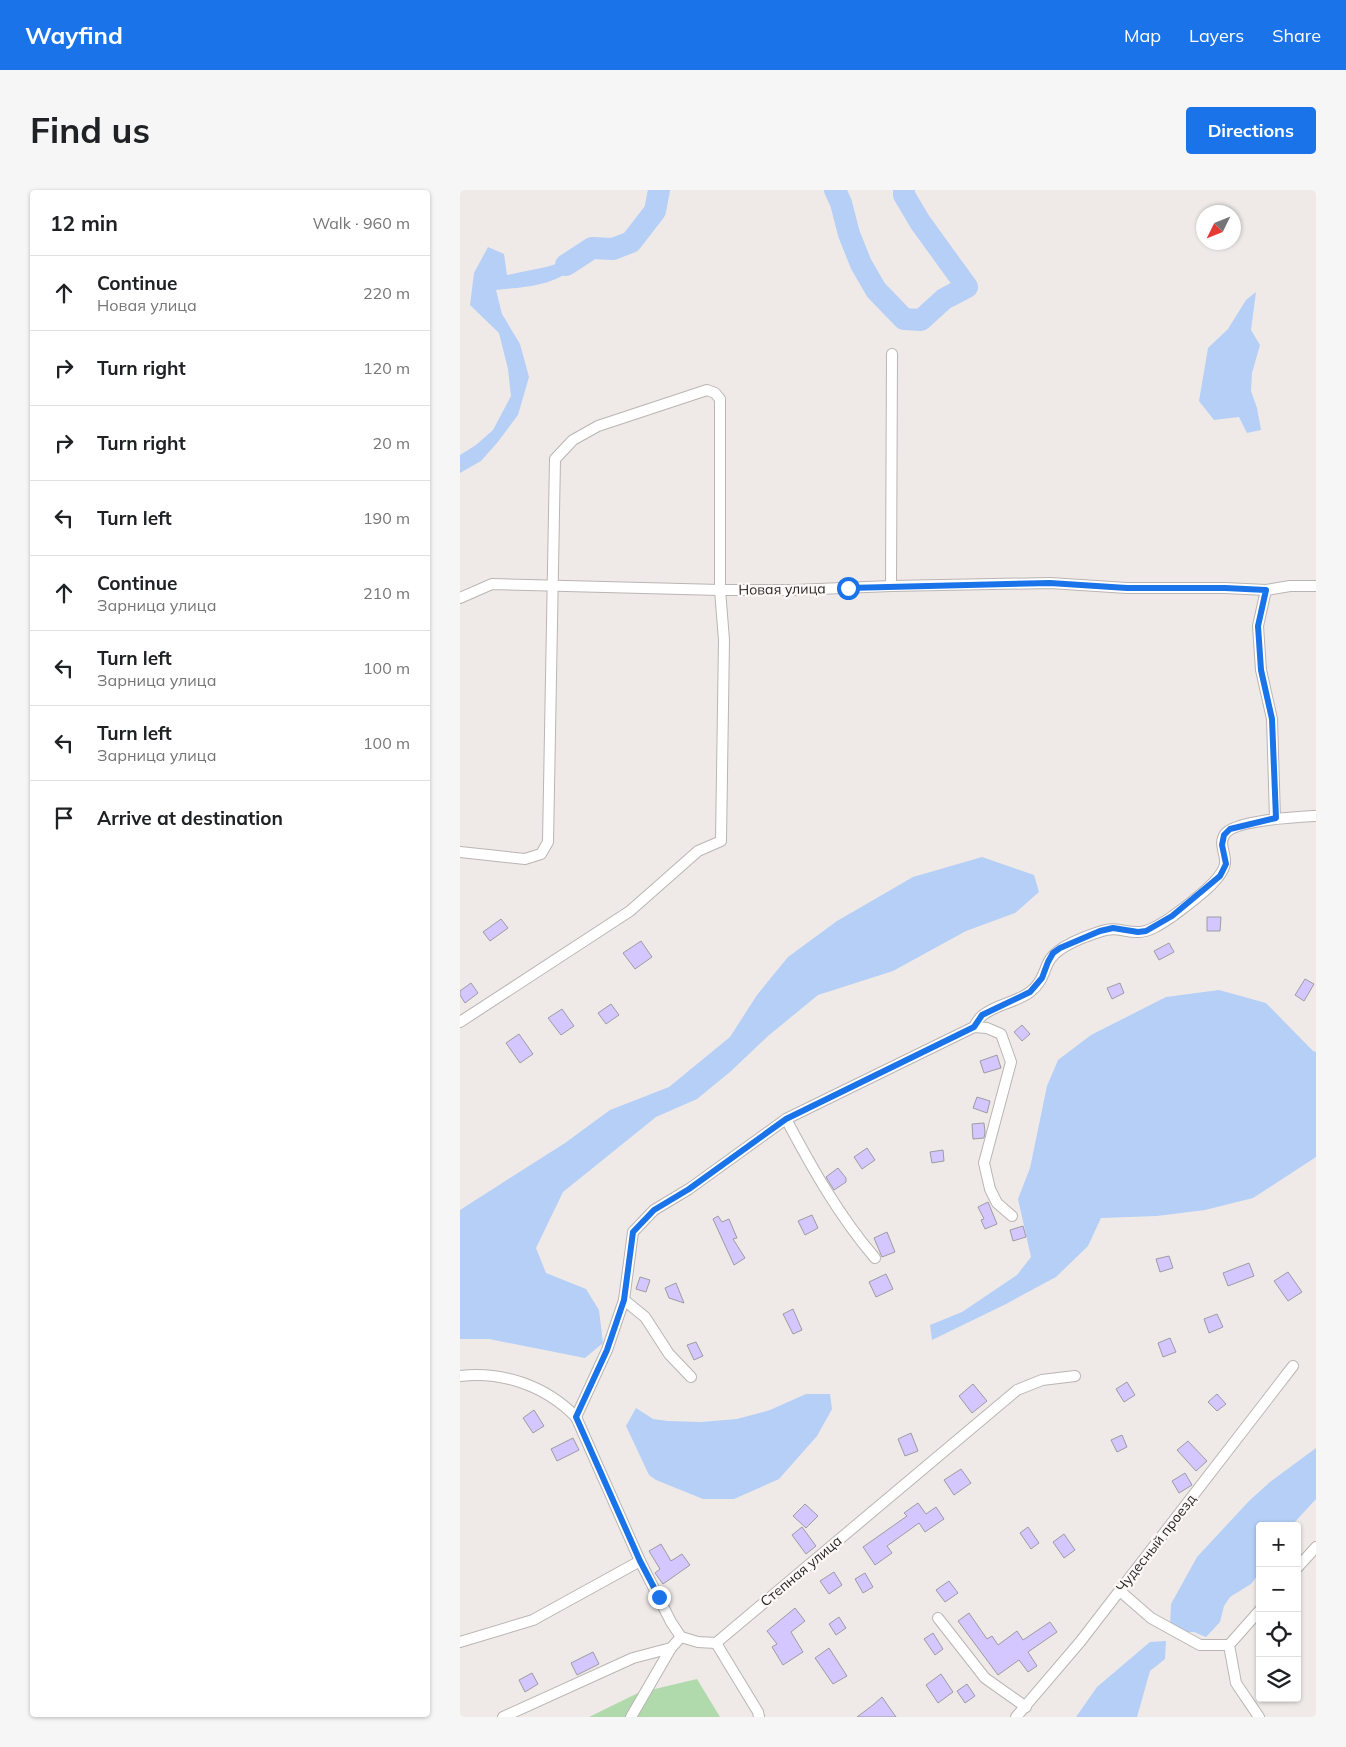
<!DOCTYPE html>
<meta charset="utf-8">
<style>
body{margin:0;font-family:Mulish,sans-serif;background:#f6f6f6;color:#202124}
.controls{position:absolute;right:15px;bottom:15px;display:grid;overflow:hidden;border-radius:5px;box-shadow:0 1px 4px #0004}
.controls button{width:45px;height:45px;display:grid;place-items:center;padding:0;border:0;border-bottom:1px solid #e0e0e0;background:#fff;color:#202124;font:25px sans-serif}
.compass{position:absolute;left:736px;top:15px;width:45px;height:45px;border-radius:50%;background:#fff;box-shadow:0 1px 4px #0004;rotate:227deg}
.stop{position:absolute;width:15px;height:15px;margin:-11px;border:4px solid #1a73e8;border-radius:50%;background:#fff}
.stop.end{background:#1a73e8;border-color:#fff;box-shadow:0 1px 5px #0008}
.list{margin:0;padding:0;list-style:none}
h2{display:flex;justify-content:space-between;align-items:center;height:65px;margin:0;padding:0 20px;font-size:21px}
h2 small{font-size:16px;font-weight:400;color:#757577}
.list li{display:grid;grid-template-columns:32px 1fr auto;gap:15px;align-items:center;box-sizing:border-box;height:75px;padding:0 20px;border-top:1px solid #e0e0e0}
.list b{display:block;font-size:19px;white-space:nowrap}
.list p{margin:0;font-size:16px;white-space:nowrap;color:#757577}
.list em{font-size:16px;font-style:normal;color:#757577}
.icon{flex:none;width:28px;height:28px;fill:none;stroke:currentColor;stroke-width:2;stroke-linecap:round;stroke-linejoin:round}
.map{position:relative;flex:none;width:856px;height:1527px;overflow:hidden;border-radius:5px}
header{display:flex;align-items:center;gap:30px;box-sizing:border-box;height:70px;padding:0 25px;background:#1a73e8;color:#fff}
header strong{font-size:24px}
nav{display:flex;gap:28px;margin-inline-start:auto;font-size:18px}
.intro{display:flex;align-items:center;justify-content:space-between;box-sizing:border-box;height:120px;padding:0 30px}
h1{margin:0;font-size:35px}
.button{padding:12px 22px;border-radius:5px;background:#1a73e8;color:#fff;font-size:18px;font-weight:700}
main{display:flex;gap:30px;padding:0 30px}
aside{flex:1;background:#fff;border-radius:5px;box-shadow:0 1px 4px #0004}
.map>svg:first-child{display:block}
.green{fill:#b0d9ac}
.water{fill:#b5cff7}
.lines{fill:none;stroke-linecap:round;stroke-linejoin:round}
.river{stroke:#b5cff7;stroke-width:22}
.building{fill:#d4c6fe;stroke:#9d9ca1}
.minor-casing{stroke:#bab5b3;stroke-width:12}
.minor{stroke:#fff;stroke-width:10}
.route{stroke:#1a73e8;stroke-width:6}
.labels{text-anchor:middle;stroke-width:4.5;stroke-linejoin:round;paint-order:stroke}
.street-label{font-size:14px;fill:#282625;stroke:#fdf8f5}
</style>
<header>
<strong>Wayfind</strong>
<nav><a>Map</a><a>Layers</a><a>Share</a></nav>
</header>
<div class="intro"><h1>Find us</h1><a class="button">Directions</a></div>
<main>
<aside>
<h2>12 min<small>Walk · 960 m</small></h2>
<ul class="list">
<li><svg class="icon" aria-label="ahead" viewBox="0 0 24 24"><path d="M12 20V5M6 11l6-6 6 6"/></svg><div><b>Continue</b><p>Новая улица</p></div><em>220 m</em></li>
<li><svg class="icon" aria-label="right" viewBox="0 0 24 24"><path d="M7 20v-9h11M14 6l5 5-5 5"/></svg><div><b>Turn right</b></div><em>120 m</em></li>
<li><svg class="icon" aria-label="right" viewBox="0 0 24 24"><path d="M7 20v-9h11M14 6l5 5-5 5"/></svg><div><b>Turn right</b></div><em>20 m</em></li>
<li><svg class="icon" aria-label="left" viewBox="0 0 24 24"><path d="M17 20v-9H6M10 6l-5 5 5 5"/></svg><div><b>Turn left</b></div><em>190 m</em></li>
<li><svg class="icon" aria-label="ahead" viewBox="0 0 24 24"><path d="M12 20V5M6 11l6-6 6 6"/></svg><div><b>Continue</b><p>Зарница улица</p></div><em>210 m</em></li>
<li><svg class="icon" aria-label="left" viewBox="0 0 24 24"><path d="M17 20v-9H6M10 6l-5 5 5 5"/></svg><div><b>Turn left</b><p>Зарница улица</p></div><em>100 m</em></li>
<li><svg class="icon" aria-label="left" viewBox="0 0 24 24"><path d="M17 20v-9H6M10 6l-5 5 5 5"/></svg><div><b>Turn left</b><p>Зарница улица</p></div><em>100 m</em></li>
<li><svg class="icon" aria-label="arrive" viewBox="0 0 24 24"><path d="M6 21V4h12l-3 4 3 4H6"/></svg><div><b>Arrive at destination</b></div></li>
</ul>
</aside>
<div class="map">
<svg width="856" height="1527" viewBox="0 0 856 1527">
<rect width="100%" height="100%" fill="#efeae8"/>
<polygon class="green" points="237,1489 260,1527 129,1527 178,1503"/>
<g class="water">
<path d="M28,57L44,64L47,85L86,77L110,70L132,58C126,65 120,72 113,78C92,97 62,97 36,100L42,124L60,154L69,187L58,225L37,253L21,271L0,283V265L16,255L33,240L51,206L48,179L39,143L10,115L14,83Z"/>
<polygon points="796,102 791,140 800,155 792,183 791,201 797,218 801,240 787,243 779,227 754,230 739,211 748,158 768,139 786,110"/>
<polygon points="522,667 574,685 579,702 555,723 506,741 433,781 358,805 308,846 270,882 237,909 196,927 103,1002 76,1058 86,1083 126,1099 139,1120 143,1153 125,1168 29,1149 0,1149 0,1020 105,953 150,920 209,897 270,847 297,805 328,767 377,731 453,687"/>
<polygon points="759,800 806,813 853,861 856,862 856,967 793,1008 745,1020 697,1026 641,1028 628,1056 596,1087 546,1114 472,1150 470,1135 502,1122 557,1085 571,1067 558,1009 570,978 587,896 598,870 631,845 706,807"/>
<polygon points="346,1204 370,1204 372,1219 357,1246 319,1289 274,1309 243,1309 196,1290 189,1285 166,1236 176,1218 193,1229 208,1231 241,1232 277,1229 310,1220"/>
<polygon points="856,1258 856,1309 834,1333 834,1336 800,1336 800,1382 791,1394 770,1407 764,1416 760,1432 746,1447 734,1442 717,1442 710,1437 711,1414 737,1367 789,1311 810,1292"/>
<polygon points="706,1451 705,1469 690,1481 677,1527 616,1527 637,1497 690,1452"/>
</g>
<g class="lines">
<g class="river">
<polyline points="375,0 381,13 389,44 401,74 416,100 444,129 461,130 484,109 507,97 460,32 444,5 444,0"/>
<polyline points="106,75 132,58 153,59 171,52 195,21 199,0"/>
</g>
</g>
<g class="building">
<polygon points="747,727 761,727 760,741 747,741"/>
<polygon points="41,729 48,738 30,751 23,742"/>
<polygon points="181,751 192,767 175,779 163,763"/>
<polygon points="709,753 714,762 699,770 694,761"/>
<polygon points="845,789 854,794 844,811 835,805"/>
<polygon points="11,793 18,803 5,813 0,805 0,801"/>
<polygon points="660,793 664,803 652,809 647,798"/>
<polygon points="151,814 159,825 146,834 138,823"/>
<polygon points="102,819 114,836 101,845 88,828"/>
<polygon points="562,835 570,844 562,851 554,842"/>
<polygon points="59,844 73,864 60,873 46,853"/>
<polygon points="537,865 541,878 524,883 520,871"/>
<polygon points="517,907 530,911 527,923 513,918"/>
<polygon points="524,933 525,942 524,948 513,949 512,934"/>
<polygon points="407,958 415,970 402,979 394,967"/>
<polygon points="483,960 484,971 472,973 470,962"/>
<polygon points="378,978 386,988 386,992 374,1000 366,987"/>
<polygon points="528,1012 537,1034 525,1039 521,1030 524,1029 518,1017"/>
<polygon points="352,1025 358,1038 345,1045 338,1031"/>
<polygon points="258,1026 262,1032 269,1029 277,1048 273,1049 285,1068 274,1075 253,1029"/>
<polygon points="563,1036 566,1047 553,1051 550,1040"/>
<polygon points="427,1042 435,1062 422,1067 414,1048"/>
<polygon points="709,1066 713,1078 700,1082 696,1069"/>
<polygon points="789,1073 794,1086 768,1096 763,1083"/>
<polygon points="828,1082 842,1102 828,1111 814,1091"/>
<polygon points="426,1084 433,1099 416,1107 409,1092"/>
<polygon points="180,1087 190,1090 186,1102 176,1099"/>
<polygon points="216,1093 224,1113 209,1108 205,1098"/>
<polygon points="333,1119 342,1140 333,1144 323,1124"/>
<polygon points="757,1124 763,1137 749,1143 744,1129"/>
<polygon points="710,1148 716,1162 703,1167 698,1153"/>
<polygon points="236,1152 243,1166 234,1170 227,1155"/>
<polygon points="667,1192 675,1205 664,1212 656,1199"/>
<polygon points="513,1194 527,1211 512,1223 499,1206"/>
<polygon points="757,1204 766,1214 757,1221 748,1212"/>
<polygon points="74,1220 84,1236 73,1243 63,1228"/>
<polygon points="451,1243 458,1261 445,1266 438,1249"/>
<polygon points="662,1245 667,1257 657,1262 651,1250"/>
<polygon points="113,1248 119,1260 97,1271 91,1259"/>
<polygon points="728,1251 747,1271 736,1281 717,1260"/>
<polygon points="501,1279 511,1293 494,1305 484,1290"/>
<polygon points="725,1283 732,1295 719,1303 712,1291"/>
<polygon points="458,1313 466,1324 476,1317 484,1329 465,1342 459,1333 427,1356 432,1363 415,1375 403,1357 447,1326 444,1323"/>
<polygon points="345,1314 358,1326 346,1338 333,1326"/>
<polygon points="342,1337 356,1356 346,1364 332,1345"/>
<polygon points="568,1337 579,1353 571,1359 560,1343"/>
<polygon points="604,1344 615,1360 604,1368 593,1352"/>
<polygon points="201,1354 211,1371 222,1364 230,1375 203,1394 195,1383 200,1379 189,1361"/>
<polygon points="374,1382 382,1395 369,1404 360,1391"/>
<polygon points="405,1383 413,1397 403,1403 395,1389"/>
<polygon points="489,1391 498,1403 485,1412 476,1400"/>
<polygon points="335,1418 345,1431 331,1442 343,1462 323,1475 312,1457 317,1454 307,1441"/>
<polygon points="509,1423 527,1449 532,1446 538,1455 557,1441 563,1450 590,1432 597,1442 568,1462 577,1476 568,1482 559,1470 538,1485 498,1431"/>
<polygon points="379,1427 386,1438 376,1445 369,1434"/>
<polygon points="473,1443 483,1459 475,1465 464,1449"/>
<polygon points="369,1458 387,1486 373,1494 355,1468"/>
<polygon points="133,1462 139,1474 117,1485 111,1473"/>
<polygon points="72,1483 78,1494 65,1502 59,1490"/>
<polygon points="481,1484 493,1502 478,1513 466,1495"/>
<polygon points="507,1494 515,1506 505,1513 497,1501"/>
<polygon points="422,1507 436,1527 397,1527 413,1515"/>
</g>
<g class="lines">
<g class="minor-casing">
<g id="minor">
<polyline points="431,396 432,164"/>
<polyline points="806,400 798,436 801,480 812,529 815,628"/>
<polyline points="0,408 32,394 260,400 334,400 431,396 590,393 667,398 765,398 806,400 830,396 856,396"/>
<polyline points="0,662 65,669 81,664 88,652 95,269 113,250 138,236 247,200 255,203 260,209 260,400 264,450 261,651 238,661 170,721 0,832"/>
<polyline points="514,837 527,838 541,844 551,872 524,973 530,999 537,1013 552,1026"/>
<path d="M326,929C352,978 379,1026 415,1068"/>
<polyline points="164,1110 185,1127 209,1164 231,1187"/>
<path d="M0,1186C43,1181 86,1196 116,1227L180,1371L211,1432L221,1447"/>
<path d="M116,1227L147,1160L164,1110L173,1042L194,1020L229,999L326,929L514,837C516,833 519,828 523,825C537,814 557,812 570,802C581,794 583,784 588,773C595,757 626,746 642,741C657,736 665,743 679,742C690,742 704,732 713,726C726,716 764,690 765,673C766,663 758,654 765,644C775,630 838,627 856,626"/>
<polyline points="837,1378 856,1357"/>
<polyline points="660,1401 691,1428 740,1455 769,1455 800,1420"/>
<polyline points="478,1428 525,1488 566,1517"/>
<polyline points="0,1452 73,1430 180,1371"/>
<polyline points="256,1453 298,1522 299,1527"/>
<polyline points="769,1455 776,1493 799,1527"/>
<polyline points="43,1527 173,1468 211,1458 221,1447 238,1452 256,1453 557,1200 582,1190 615,1186"/>
<polyline points="171,1527 211,1458"/>
<polyline points="556,1527 620,1452 833,1176"/>
</g>
</g>
<use href="#minor" class="minor"/>
</g>
<g class="lines">
<polyline class="route" points="199,1407 180,1371 116,1227 147,1160 164,1110 173,1042 194,1020 229,999 326,929 514,837 522,825 570,802 582,788 588,772 593,763 600,758 640,741 653,738 678,742 686,741 712,726 760,686 766,674 762,655 764,645 770,639 816,628 812,529 801,480 798,436 806,400 765,398 667,398 590,393 388,398"/>
</g>
<g class="labels">
<g class="street-label">
<text transform="translate(322 399) rotate(-1)" y="5">Новая улица</text>
<text transform="translate(696 1353) rotate(-52)" y="5">Чудесный проезд</text>
<text transform="translate(341 1381) rotate(-40)" y="5">Степная улица</text>
</g>
</g>
</svg>
<div class="controls">
<button>+</button>
<button>−</button>
<button><svg class="icon" aria-label="locate" viewBox="0 0 24 24"><circle cx="12" cy="12" r="6"/><path d="M12 2v4M12 18v4M2 12h4M18 12h4"/></svg></button>
<button><svg class="icon" aria-label="layers" viewBox="0 0 24 24"><path d="M12 4l9 5-9 5-9-5zM3 14l9 5 9-5"/></svg></button>
</div>
<svg class="compass" viewBox="-18 -18 36 36"><path d="M0-13l5 13h-10z" fill="#e53935"/><path d="M0 13l5-13h-10z" fill="#757577"/></svg>
<div class="stop" style="left:388px;top:398px"></div>
<div class="stop end" style="left:199px;top:1407px"></div>
</div>
</main>
